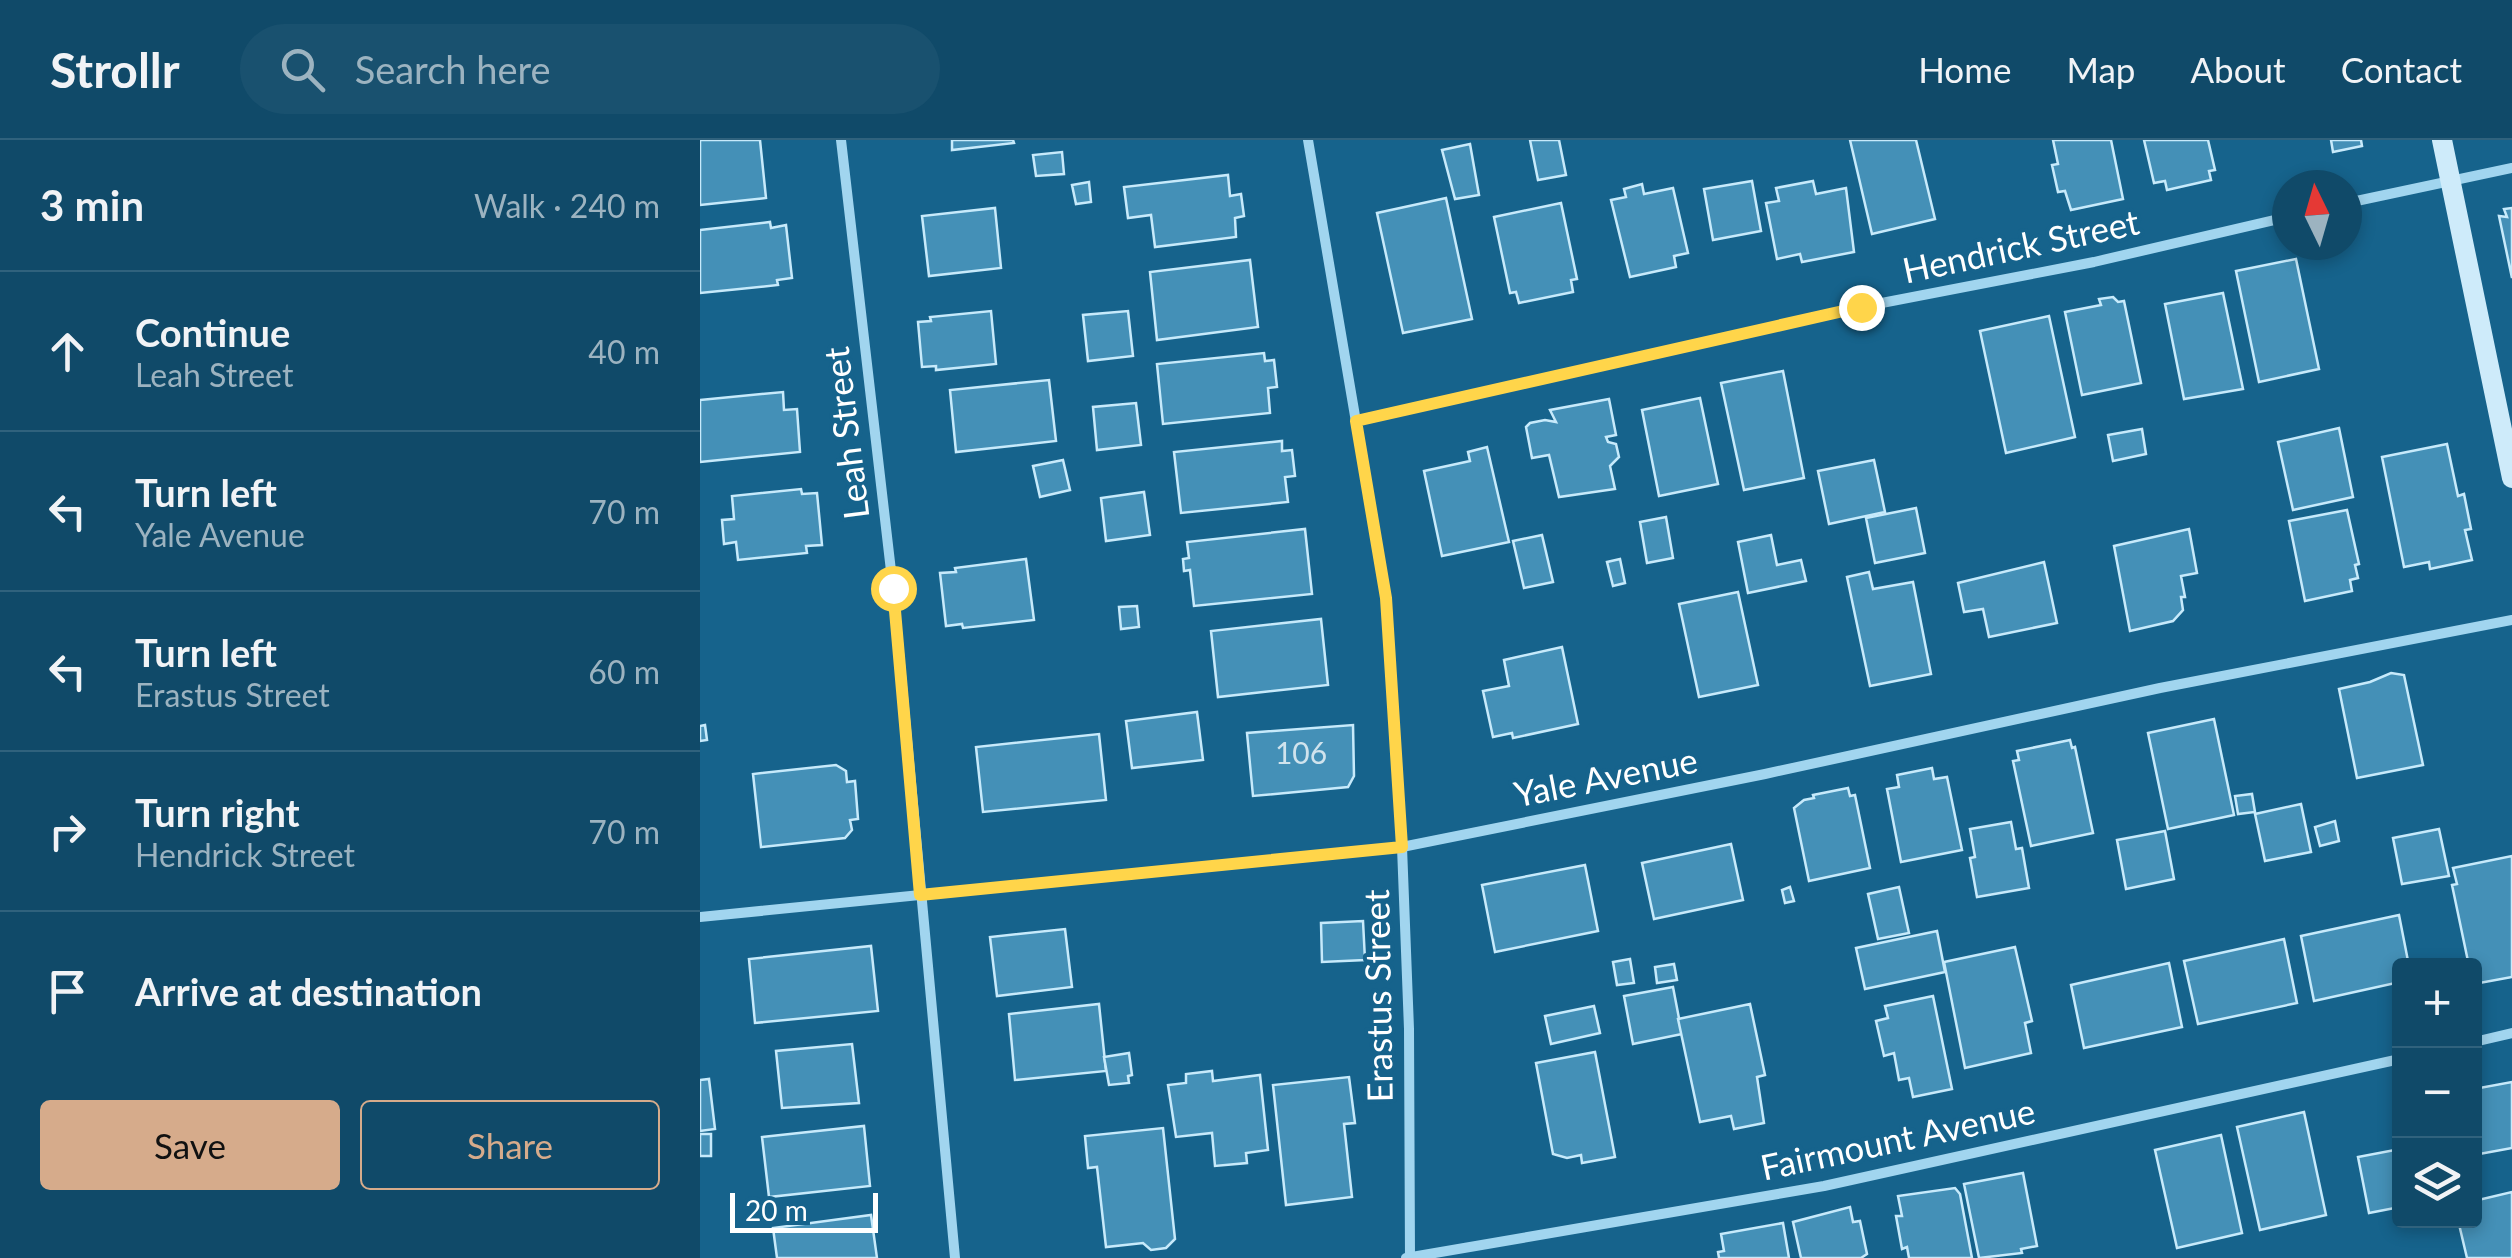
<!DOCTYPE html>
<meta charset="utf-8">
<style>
body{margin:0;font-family:Lato,sans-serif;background:#19516f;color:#f1f3f6}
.controls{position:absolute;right:30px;bottom:30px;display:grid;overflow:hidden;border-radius:10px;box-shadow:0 5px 15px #0003}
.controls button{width:90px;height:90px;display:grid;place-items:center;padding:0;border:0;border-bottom:2px solid #30627d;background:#104a69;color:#f1f3f6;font:50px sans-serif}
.compass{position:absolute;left:1572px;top:30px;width:90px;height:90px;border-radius:50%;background:#104a69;box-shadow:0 5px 15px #0003;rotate:355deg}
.scale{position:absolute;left:30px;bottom:25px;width:148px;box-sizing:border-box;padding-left:10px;border:5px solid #fff;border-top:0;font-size:28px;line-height:35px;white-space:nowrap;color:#fff;-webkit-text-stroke:8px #16638c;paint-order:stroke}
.stop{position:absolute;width:30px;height:30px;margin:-22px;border:8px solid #ffd54a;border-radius:50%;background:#fff}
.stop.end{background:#ffd54a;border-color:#fff;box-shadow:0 2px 10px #0008}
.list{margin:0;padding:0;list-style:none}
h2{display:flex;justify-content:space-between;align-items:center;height:130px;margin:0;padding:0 40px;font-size:42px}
h2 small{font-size:32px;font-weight:400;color:#9cb3c0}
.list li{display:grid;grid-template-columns:65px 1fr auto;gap:30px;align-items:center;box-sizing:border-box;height:160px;padding:0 40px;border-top:2px solid #30627d}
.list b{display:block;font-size:38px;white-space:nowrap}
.list p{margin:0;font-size:32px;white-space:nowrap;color:#9cb3c0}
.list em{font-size:32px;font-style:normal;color:#9cb3c0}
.actions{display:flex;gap:20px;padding:30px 40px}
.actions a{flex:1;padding:22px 0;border:2px solid #d6ab8b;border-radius:10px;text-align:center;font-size:35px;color:#d6ab8b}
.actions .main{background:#d6ab8b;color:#111}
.icon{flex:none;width:55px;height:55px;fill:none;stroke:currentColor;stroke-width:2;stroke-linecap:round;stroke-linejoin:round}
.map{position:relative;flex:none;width:1812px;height:1118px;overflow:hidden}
header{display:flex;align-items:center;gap:60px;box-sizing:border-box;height:140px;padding:0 50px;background:#104a69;border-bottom:2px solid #30627d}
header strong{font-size:48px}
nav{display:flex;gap:55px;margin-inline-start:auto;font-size:35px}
.search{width:700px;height:90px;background:#19516f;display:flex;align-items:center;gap:25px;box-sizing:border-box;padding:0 35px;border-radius:55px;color:#9cb3c0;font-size:38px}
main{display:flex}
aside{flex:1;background:#104a69}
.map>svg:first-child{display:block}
.building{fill:#4490b7;stroke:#c7eafb;stroke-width:2.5}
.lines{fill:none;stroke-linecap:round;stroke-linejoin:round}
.street{stroke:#a1d5ef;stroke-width:10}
.secondary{stroke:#ceebfa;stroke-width:20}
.route{stroke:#ffd54a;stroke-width:12}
.labels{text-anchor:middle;stroke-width:8;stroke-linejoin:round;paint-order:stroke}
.number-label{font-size:30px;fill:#d0e3ed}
.street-label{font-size:35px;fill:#fff;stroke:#16638c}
</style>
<header>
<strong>Strollr</strong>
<div class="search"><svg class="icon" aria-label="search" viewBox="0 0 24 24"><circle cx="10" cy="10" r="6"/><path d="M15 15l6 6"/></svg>Search here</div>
<nav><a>Home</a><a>Map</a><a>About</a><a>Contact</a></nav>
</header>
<main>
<aside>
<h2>3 min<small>Walk · 240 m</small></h2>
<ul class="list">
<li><svg class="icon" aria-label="ahead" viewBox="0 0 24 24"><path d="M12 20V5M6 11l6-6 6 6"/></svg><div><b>Continue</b><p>Leah Street</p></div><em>40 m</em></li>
<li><svg class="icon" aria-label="left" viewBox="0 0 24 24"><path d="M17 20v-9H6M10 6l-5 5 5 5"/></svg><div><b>Turn left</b><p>Yale Avenue</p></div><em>70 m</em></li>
<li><svg class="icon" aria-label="left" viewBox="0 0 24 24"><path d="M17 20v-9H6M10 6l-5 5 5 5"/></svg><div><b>Turn left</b><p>Erastus Street</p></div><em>60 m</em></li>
<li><svg class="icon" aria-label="right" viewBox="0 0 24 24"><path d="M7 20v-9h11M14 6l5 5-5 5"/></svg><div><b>Turn right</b><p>Hendrick Street</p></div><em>70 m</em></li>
<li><svg class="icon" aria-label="arrive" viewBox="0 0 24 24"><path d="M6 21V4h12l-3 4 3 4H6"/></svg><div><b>Arrive at destination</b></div></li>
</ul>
<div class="actions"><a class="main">Save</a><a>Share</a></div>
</aside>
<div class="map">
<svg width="1812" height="1118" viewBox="0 0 1812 1118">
<rect width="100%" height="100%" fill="#16638c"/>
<g class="building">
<polygon points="0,0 60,0 66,58 0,65"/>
<polygon points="252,0 313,0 314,3 252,10"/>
<polygon points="830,0 859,0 866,35 838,40"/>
<polygon points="1150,0 1216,0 1235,79 1172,94"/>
<polygon points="1353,0 1411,0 1423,59 1371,70 1365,51 1358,52 1352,25 1358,24"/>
<polygon points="1444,0 1508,0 1515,30 1509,31 1511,40 1467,50 1465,41 1454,43"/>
<polygon points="1631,0 1661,0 1662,6 1633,12"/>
<polygon points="770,4 779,55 755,59 742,10"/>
<polygon points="362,12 364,34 336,36 333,15"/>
<polygon points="528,35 530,56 541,54 544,76 535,78 536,97 455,107 451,75 428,78 424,47"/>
<polygon points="1052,41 1061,91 1013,100 1004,49"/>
<polygon points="1113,41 1116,54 1146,48 1154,112 1102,122 1100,114 1077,119 1066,63 1079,61 1076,48"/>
<polygon points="389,42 391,62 376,64 372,45"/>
<polygon points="942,44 944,54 973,48 988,113 974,116 976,127 930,137 911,60 926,57 924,49"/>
<polygon points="746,58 772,179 703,193 677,73"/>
<polygon points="861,63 877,139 871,140 873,152 819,163 816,152 810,153 794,77"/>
<polygon points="295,68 301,128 229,136 222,76"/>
<polygon points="1812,68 1812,138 1799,76 1807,77 1804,69"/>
<polygon points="70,82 71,88 86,85 92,138 77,140 78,145 0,153 0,90"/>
<polygon points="1596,119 1619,229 1559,242 1536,131"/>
<polygon points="550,120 558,187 457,200 450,132"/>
<polygon points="1523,153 1543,249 1484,259 1465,164"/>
<polygon points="1413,157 1418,162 1424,161 1441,243 1382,255 1365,172 1401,165 1399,159"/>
<polygon points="291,171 296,224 236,230 236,226 222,227 218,182 231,181 230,177"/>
<polygon points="428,171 433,216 388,221 383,175"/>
<polygon points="1349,176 1375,297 1306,313 1280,191"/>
<polygon points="564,213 565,221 574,220 577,247 568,248 570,273 463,284 457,224"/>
<polygon points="1083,231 1104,338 1044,350 1021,243"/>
<polygon points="349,240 356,301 256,312 250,250"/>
<polygon points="83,252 84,270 97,269 100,312 0,322 0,260"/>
<polygon points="1000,258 1018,344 959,356 942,270"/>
<polygon points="909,259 916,295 906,297 908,302 916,304 919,317 910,326 915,349 859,357 849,315 832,318 826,287 830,283 845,280 856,282 850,270"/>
<polygon points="436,263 441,305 397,310 393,267"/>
<polygon points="1639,288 1653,357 1593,370 1578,302"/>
<polygon points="1442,289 1446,314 1413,321 1408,295"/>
<polygon points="582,301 582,311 592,310 595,336 585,337 588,362 481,373 474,312"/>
<polygon points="1747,304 1758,356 1764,354 1771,389 1765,390 1772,420 1730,429 1729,422 1704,427 1682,317"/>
<polygon points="787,307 809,402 742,416 724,331 770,321 768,312"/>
<polygon points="363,320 370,350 340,357 333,326"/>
<polygon points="1174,320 1185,372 1129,384 1118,331"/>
<polygon points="101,349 102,354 117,353 122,405 106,406 107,413 38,420 36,402 24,404 22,380 34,379 32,356"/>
<polygon points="444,352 450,395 406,401 401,358"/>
<polygon points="1216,368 1225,413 1175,423 1166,378"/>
<polygon points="1647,370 1659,424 1655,425 1658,438 1650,440 1652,451 1605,461 1589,381"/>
<polygon points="966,377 973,418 947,423 940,382"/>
<polygon points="605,389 612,454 494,466 490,430 484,431 483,419 489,418 487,402"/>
<polygon points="1489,389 1497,433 1481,436 1485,457 1481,457 1483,470 1473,481 1430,491 1414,406"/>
<polygon points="842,395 853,442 824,448 813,401"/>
<polygon points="1071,395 1077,425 1101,420 1106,441 1048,453 1038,402"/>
<polygon points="326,419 334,480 263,488 262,484 246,486 240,433 256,432 255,428"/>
<polygon points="920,419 925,443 913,446 907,422"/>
<polygon points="1344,422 1357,483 1289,497 1283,469 1264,472 1258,443"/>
<polygon points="1169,432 1173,449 1213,442 1231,534 1170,546 1147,437"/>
<polygon points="1038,452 1058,545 999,557 979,464"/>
<polygon points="437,466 439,487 421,489 419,467"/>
<polygon points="621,479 628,545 518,557 511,491"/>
<polygon points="862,507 878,584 813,598 812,593 793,597 783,551 809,546 804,520"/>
<polygon points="1691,533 1704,535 1723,625 1657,638 1639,549 1670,542"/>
<polygon points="497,572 503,620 432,628 426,581"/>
<polygon points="1514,579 1534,675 1468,689 1448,593"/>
<polygon points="5,585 7,600 0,601 0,586"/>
<polygon points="653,585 654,636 648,647 553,656 547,593"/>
<polygon points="399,594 406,660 283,672 276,607"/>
<polygon points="1370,600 1372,608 1375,607 1393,693 1331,706 1313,621 1319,620 1317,611"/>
<polygon points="136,625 146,631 147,642 155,641 158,679 150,680 152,690 145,698 61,707 53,634"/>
<polygon points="1232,628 1234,639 1247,637 1262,710 1201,722 1187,649 1199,647 1197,635"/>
<polygon points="1148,648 1150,656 1155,655 1170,728 1109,741 1094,668 1104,660 1114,658 1113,655"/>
<polygon points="1552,654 1555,672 1538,674 1535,656"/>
<polygon points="1601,664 1611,712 1565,721 1555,674"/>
<polygon points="1635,681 1639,701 1620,706 1615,687"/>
<polygon points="1311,682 1316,709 1322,708 1329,748 1277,757 1270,718 1275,717 1270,689"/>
<polygon points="1739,689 1749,736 1702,744 1693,698"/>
<polygon points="1465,691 1474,739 1426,749 1417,700"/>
<polygon points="1031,704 1043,760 954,779 942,723"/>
<polygon points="1812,716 1812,837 1774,844 1774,826 1769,826 1752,745 1757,744 1753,728"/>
<polygon points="885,725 898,791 795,812 782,745"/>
<polygon points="1090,747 1094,761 1085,763 1082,750"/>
<polygon points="1199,747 1209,793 1178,799 1168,754"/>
<polygon points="1699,775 1709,826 1700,826 1700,842 1614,861 1601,796"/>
<polygon points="663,781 665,820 622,822 621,783"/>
<polygon points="365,789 372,847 297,856 290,797"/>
<polygon points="1237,791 1245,832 1165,849 1156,808"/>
<polygon points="1584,799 1597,863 1498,884 1484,821"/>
<polygon points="171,806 178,871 55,883 49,819"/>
<polygon points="1315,807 1332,881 1325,883 1331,913 1265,928 1244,822"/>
<polygon points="930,819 934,843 917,845 913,822"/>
<polygon points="1469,823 1482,887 1384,908 1371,845"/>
<polygon points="974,824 977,840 957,843 955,827"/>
<polygon points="973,847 982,894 933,904 924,856"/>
<polygon points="1233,856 1252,949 1213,957 1209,938 1199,940 1194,913 1184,916 1176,881 1188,878 1185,866"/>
<polygon points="399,864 406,931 315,940 309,874"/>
<polygon points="1050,864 1065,935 1057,937 1064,983 1034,989 1031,976 1000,982 978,879"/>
<polygon points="894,866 900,893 851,904 845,876"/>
<polygon points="152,904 159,963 82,968 76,911"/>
<polygon points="895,912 915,1017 882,1023 881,1015 867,1018 853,1014 836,923"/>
<polygon points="429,913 432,935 428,936 429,943 409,945 404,917"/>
<polygon points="512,931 513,941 560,935 568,1010 546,1013 547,1023 515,1026 512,993 476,997 468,945 486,943 486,934"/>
<polygon points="649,937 655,983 644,984 652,1057 586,1065 573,945"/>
<polygon points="9,939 15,989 0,991 0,940"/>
<polygon points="1812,942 1812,1008 1774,1015 1774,949"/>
<polygon points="1604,972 1626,1075 1560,1090 1537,987"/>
<polygon points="164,986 170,1046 69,1057 62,997"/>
<polygon points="463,988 475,1099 466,1108 451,1110 443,1103 406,1107 397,1027 388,1028 385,996"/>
<rect x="0" y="994" width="11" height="22"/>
<polygon points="1521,995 1542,1093 1477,1108 1455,1010"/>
<polygon points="1700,1009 1700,1067 1669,1073 1658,1017"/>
<polygon points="1323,1033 1337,1106 1321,1109 1322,1113 1279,1118 1264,1044"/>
<polygon points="1255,1048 1260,1054 1272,1118 1209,1118 1207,1107 1202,1109 1196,1076 1202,1076 1198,1056"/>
<polygon points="1812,1052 1812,1118 1767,1118 1758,1080 1774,1080 1774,1061"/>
<polygon points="1150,1067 1153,1082 1160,1081 1167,1114 1161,1118 1101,1118 1093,1082"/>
<polygon points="171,1075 177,1118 77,1118 73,1088"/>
<polygon points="1083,1083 1089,1118 1019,1118 1018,1112 1024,1111 1021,1094"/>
</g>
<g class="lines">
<g class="street">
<polyline points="141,0 193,448 255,1118"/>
<polyline points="608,0 686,458 702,707 709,889 710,1118"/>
<polyline points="1647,63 1812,28"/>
<polyline points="656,281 1161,167 1394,122 1587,77"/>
<polyline points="0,777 702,707 1065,634 1460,548 1812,480"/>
<polyline points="1774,902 1812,893"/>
<polyline points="706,1118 1124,1046 1700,919"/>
</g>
<polyline class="secondary" points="1742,0 1812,338"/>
</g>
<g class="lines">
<polyline class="route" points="193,448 220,755 702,707 686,458 656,281 1161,167"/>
</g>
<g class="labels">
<g class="number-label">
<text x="601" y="624">106</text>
</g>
<g class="street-label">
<text transform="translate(1321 107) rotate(-12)" y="12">Hendrick Street</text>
<text transform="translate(147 293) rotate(-97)" y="12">Leah Street</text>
<text transform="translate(906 638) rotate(-11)" y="12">Yale Avenue</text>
<text transform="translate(679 856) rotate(-91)" y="12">Erastus Street</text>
<text transform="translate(1198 1000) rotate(-12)" y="12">Fairmount Avenue</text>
</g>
</g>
</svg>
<div class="controls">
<button>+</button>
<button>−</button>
<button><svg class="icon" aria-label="layers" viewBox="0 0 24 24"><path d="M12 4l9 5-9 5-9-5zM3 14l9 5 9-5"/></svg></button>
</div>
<svg class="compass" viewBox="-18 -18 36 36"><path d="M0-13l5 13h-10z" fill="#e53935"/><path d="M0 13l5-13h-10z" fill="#9cb3c0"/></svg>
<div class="scale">20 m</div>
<div class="stop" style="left:193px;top:448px"></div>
<div class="stop end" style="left:1161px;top:167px"></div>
</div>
</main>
